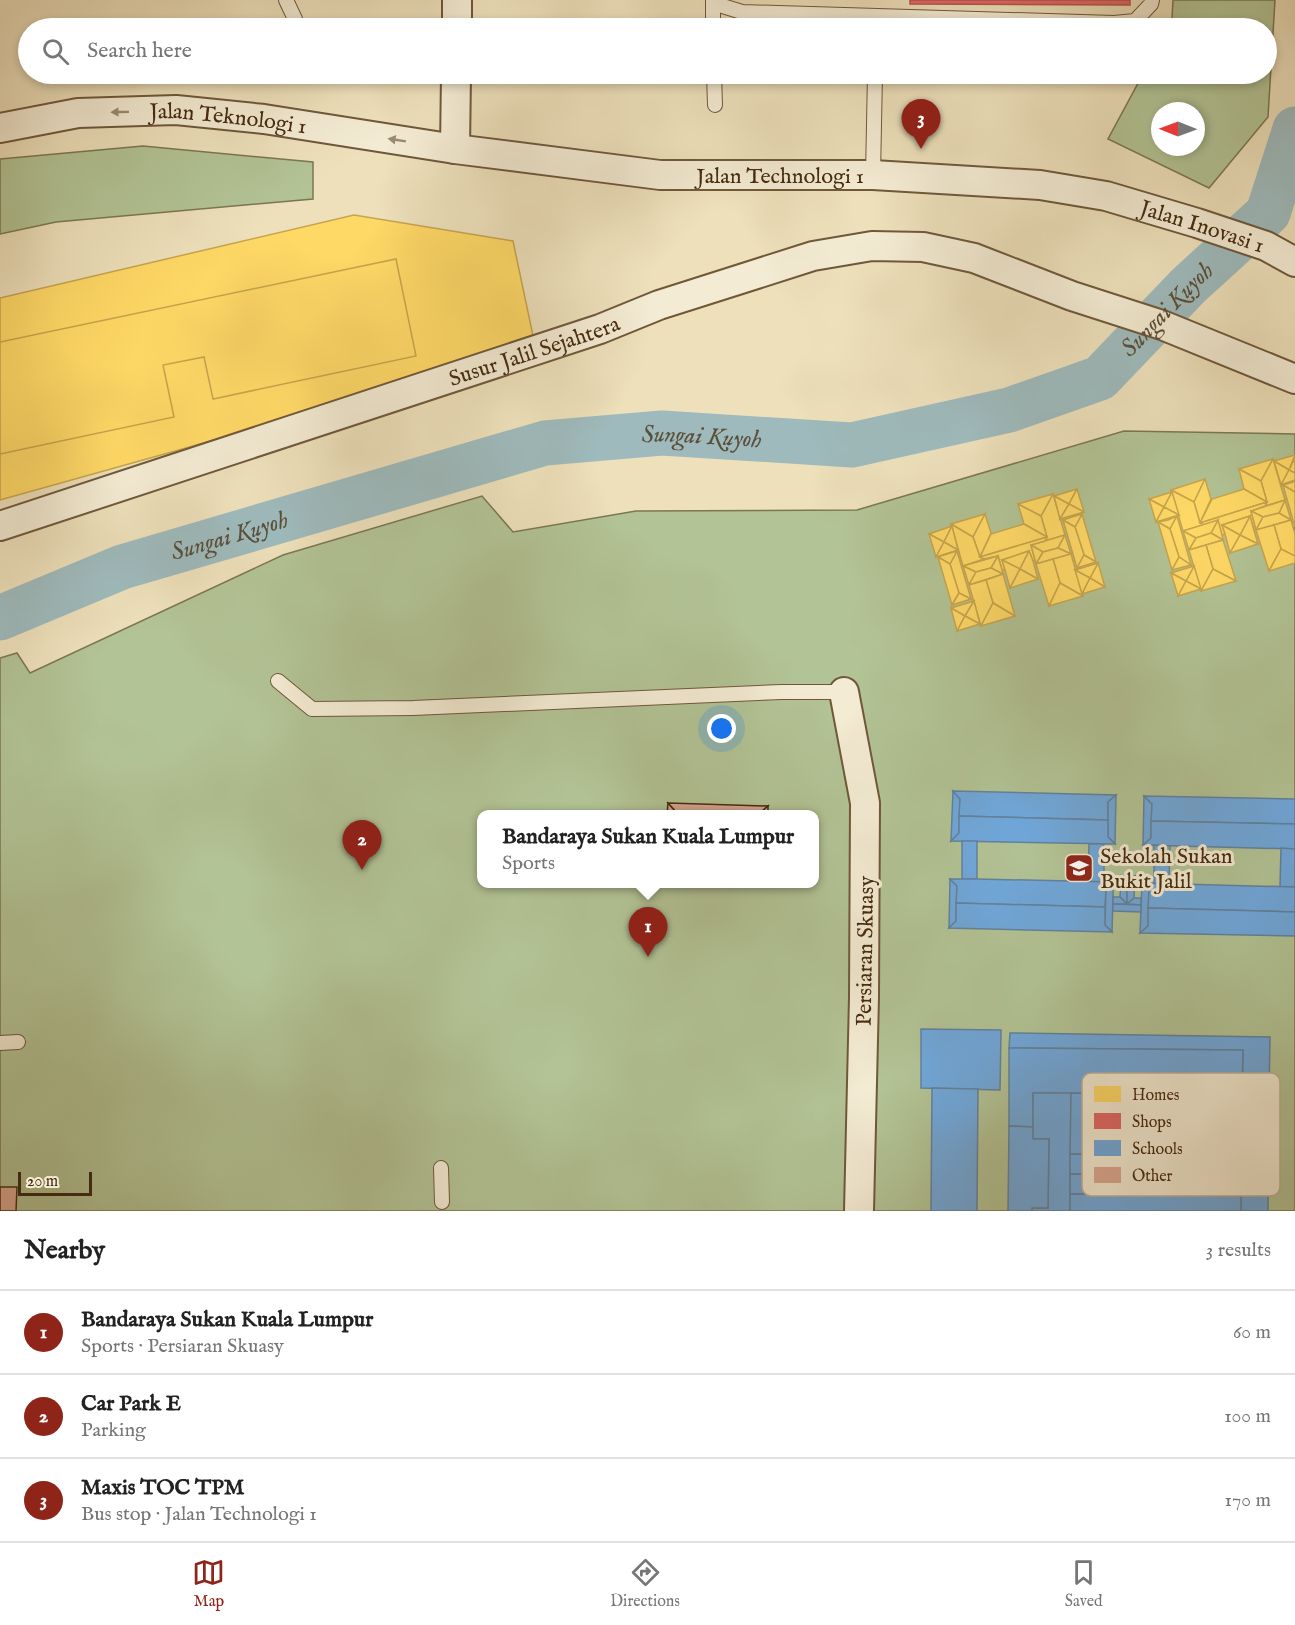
<!DOCTYPE html>
<meta charset="utf-8">
<style>
body{margin:0;font-family:"IM FELL English",serif;background:#f2f2f2;color:#222}
.compass{position:absolute;left:1151px;top:102px;width:54px;height:54px;border-radius:50%;background:#fff;box-shadow:0 3px 9px #0003;rotate:271deg}
.scale{position:absolute;left:18px;bottom:15px;width:74px;box-sizing:border-box;padding-left:6px;border:3px solid #452b0f;border-top:0;font-size:16px;line-height:21px;white-space:nowrap;color:#452b0f;-webkit-text-stroke:4px #f3ebd3;paint-order:stroke}
.you{position:absolute;left:722px;top:729px;width:21px;height:21px;margin:-15px;border:4px solid #fff;border-radius:50%;background:#1a73e8;box-shadow:0 0 0 9px #1a73e833}
.badge{display:grid;place-items:center;width:39px;height:39px;border-radius:50%;background:#8f2418;color:#fff;font-size:20px;font-weight:700}
.pin{position:absolute;translate:-50% -50px;filter:drop-shadow(0 2px 3px #0008)}
.pin::after{content:'';position:absolute;top:32px;width:21px;height:18px;background:inherit;clip-path:polygon(0 0,100% 0,50% 100%)}
.popup{position:absolute;left:477px;top:810px;width:342px;height:78px;box-sizing:border-box;display:grid;place-content:center;border-radius:12px;background:#fff;filter:drop-shadow(0 2px 4px #0005);font-size:20px;white-space:nowrap;color:#767676}
.popup b{font-size:22px;color:#222}
.popup::after{content:'';position:absolute;left:50%;top:100%;margin-left:-12px;border:12px solid transparent;border-top-color:#fff}
.list{margin:0;padding:0;list-style:none}
h2{display:flex;justify-content:space-between;align-items:center;height:78px;margin:0;padding:0 24px;font-size:26px}
h2 small{font-size:20px;font-weight:400;color:#767676}
.list li{display:grid;grid-template-columns:39px 1fr auto;gap:18px;align-items:center;box-sizing:border-box;height:84px;padding:0 24px;border-top:2px solid #e0e0e0}
.list b{display:block;font-size:22px;white-space:nowrap}
.list p{margin:0;font-size:20px;white-space:nowrap;color:#767676}
.list em{font-size:20px;font-style:normal;color:#767676}
.icon{flex:none;width:33px;height:33px;fill:none;stroke:currentColor;stroke-width:2;stroke-linecap:round;stroke-linejoin:round}
.map{position:relative;flex:none;width:1295px;height:1211px;overflow:hidden}
.search{position:absolute;background:#fff;box-shadow:0 3px 9px #0003;left:18px;right:18px;top:18px;height:66px;display:flex;align-items:center;gap:15px;box-sizing:border-box;padding:0 21px;border-radius:33px;color:#767676;font-size:22px}
.sheet{height:330px;background:#fff}
nav{display:flex;justify-content:space-around;align-items:center;box-sizing:border-box;height:84px;border-top:2px solid #e0e0e0;background:#fff;font-size:16px;color:#767676}
nav a{display:grid;justify-items:center;gap:3px}
nav .on{color:#8f2418}
.map>svg:first-child{display:block}
.green{fill:#b2c395;stroke:#7c7752;stroke-width:1.5;fill-rule:evenodd}
.homes{fill:#ffd966;stroke:#c7a54c;stroke-width:1.5}
.shops{fill:#e06666;stroke:#b2544c;stroke-width:1.5}
.schools{fill:#6fa8dc;stroke:#62829e;stroke-width:1.5}
.lines{fill:none;stroke-linecap:round;stroke-linejoin:round}
.river{stroke:#9ebabc;stroke-width:45}
.building{fill:#dba893;stroke:#452b0f;stroke-width:1.5}
.service-casing{stroke:#6f583a;stroke-width:16}
.minor-casing{stroke:#6f583a;stroke-width:32}
.service{stroke:#f3ebd3;stroke-width:14}
.minor{stroke:#f3ebd3;stroke-width:28}
.oneway{fill:#9c8b71}
.labels{text-anchor:middle;stroke-width:6;stroke-linejoin:round;paint-order:stroke}
.street-label{font-size:22px;fill:#452b0f;stroke:#f3ebd3}
.poi-label{font-size:22px;fill:#452b0f;stroke:#f3ebd3;text-anchor:start}
.water-label{font-size:24px;font-style:italic;fill:#5b4f3a;stroke:#f3ebd3}
.key{fill:#f3ebd3;stroke:#bfb198;stroke-width:1.5}
.key-label{font-size:16px;fill:#452b0f}
</style>
<div class="map">
<svg width="1295" height="1211" viewBox="0 0 1295 1211">
<rect width="100%" height="100%" fill="#ede0bb"/>
<filter id="stains"><feTurbulence type="fractalNoise" baseFrequency=".00333" numOctaves="4"/><feColorMatrix values="0 0 0 0 .2 0 0 0 0 .09 0 0 0 0 .02 0 0 0 .5 -.17"/></filter>
<radialGradient id="worn" r=".72"><stop offset=".6" stop-color="#630" stop-opacity="0"/><stop offset="1" stop-color="#630" stop-opacity=".3"/></radialGradient>
<g class="green">
<path d="M1173,0H1275L1268,117L1209,188L1108,139L1143,74H1266V28H1166L1172,18ZM1160,111H1196V147H1160Z"/>
<polygon points="143,146 313,162 313,199 56,222 0,234 0,159"/>
<path d="M1124,431L1295,434V1211H0V658L17,653L30,673L283,555L482,496L513,532L636,511L857,510ZM482,814H814V884H482Z"/>
</g>
<g class="homes">
<polygon points="354,215 513,241 536,350 0,500 0,298"/>
<polygon points="396,259 416,356 213,399 204,357 163,365 174,417 0,454 0,342"/>
<polygon points="1295,455 1289,470 1274,461"/>
<polygon points="1295,458 1295,473 1289,470"/>
<polygon points="1273,459 1261,481 1239,469"/>
<polygon points="1273,459 1285,500 1265,506 1267,502 1261,481"/>
<polygon points="1274,461 1289,470 1281,485"/>
<polygon points="1239,469 1261,481 1267,502 1244,489"/>
<polygon points="1289,470 1295,473 1295,480 1281,485"/>
<polygon points="1205,479 1194,502 1171,490"/>
<polygon points="1205,479 1211,499 1200,523 1194,502"/>
<polygon points="1295,481 1295,492 1283,485 1293,482"/>
<polygon points="1283,485 1295,492 1295,527"/>
<polygon points="1077,489 1069,504 1054,496"/>
<polygon points="1077,489 1084,512 1069,504"/>
<polygon points="1244,489 1267,502 1200,523 1212,499"/>
<polygon points="1171,490 1194,502 1200,523 1204,525 1183,531"/>
<polygon points="1172,492 1164,507 1149,499"/>
<polygon points="1172,492 1179,515 1164,507"/>
<polygon points="1053,494 1065,535 1045,541 1047,537 1041,516"/>
<polygon points="1053,494 1041,516 1018,504"/>
<polygon points="1054,496 1069,504 1060,519"/>
<polygon points="1149,499 1164,507 1156,522"/>
<polygon points="1285,500 1291,520 1279,513"/>
<polygon points="1285,500 1279,513 1263,517 1251,511"/>
<polygon points="1267,502 1265,506 1251,511 1255,526 1253,527 1250,516 1222,525 1225,534 1222,535 1218,521 1204,525 1200,523"/>
<polygon points="1018,504 1041,516 1047,537 1024,524"/>
<polygon points="1069,504 1084,512 1060,519"/>
<polygon points="1164,507 1179,515 1156,522"/>
<polygon points="1251,511 1263,517 1256,530 1255,526"/>
<polygon points="1279,513 1291,520 1256,530 1263,517"/>
<polygon points="985,514 973,537 951,524"/>
<polygon points="985,514 991,533 980,557 973,537"/>
<polygon points="1082,514 1096,562 1084,555 1075,527"/>
<polygon points="1082,514 1075,527 1063,520 1072,517"/>
<polygon points="1177,516 1170,529 1158,522 1168,520"/>
<polygon points="1177,516 1191,565 1179,557 1170,529"/>
<polygon points="1250,516 1253,527 1258,544 1240,535"/>
<polygon points="1250,516 1240,535 1222,525"/>
<polygon points="1063,520 1075,527 1084,555 1077,568"/>
<polygon points="1218,520 1222,535 1223,540 1211,533"/>
<polygon points="1218,520 1211,533 1196,538 1183,531"/>
<polygon points="1291,520 1295,534 1295,556 1281,549 1274,525"/>
<polygon points="1158,522 1170,529 1179,557 1172,570"/>
<polygon points="951,524 973,537 980,557 984,559 963,566"/>
<polygon points="1024,524 1047,537 980,557 991,534"/>
<polygon points="1222,525 1240,535 1230,553 1225,534"/>
<polygon points="1274,525 1281,549 1269,571 1256,530"/>
<polygon points="952,526 944,542 929,534"/>
<polygon points="952,526 958,550 944,542"/>
<polygon points="1183,531 1196,538 1189,550"/>
<polygon points="1211,533 1223,540 1189,550 1196,538"/>
<polygon points="929,534 944,542 936,557"/>
<polygon points="1065,535 1058,548 1043,552 1031,545"/>
<polygon points="1065,535 1071,554 1058,548"/>
<polygon points="1240,535 1258,544 1230,553"/>
<polygon points="1047,537 1045,541 1031,545 1035,560 1033,561 1029,551 1002,560 1005,570 1002,570 998,556 984,559 980,557"/>
<polygon points="1223,540 1236,581 1213,569 1206,545"/>
<polygon points="944,542 958,550 936,557"/>
<polygon points="1031,545 1043,552 1036,564 1035,560"/>
<polygon points="1206,545 1213,569 1201,591 1189,550"/>
<polygon points="1058,548 1071,554 1036,564 1043,552"/>
<polygon points="1281,549 1295,556 1295,563 1269,571"/>
<polygon points="957,551 971,599 959,593 950,564"/>
<polygon points="957,551 950,564 938,557 947,554"/>
<polygon points="1029,551 1020,569 1002,560"/>
<polygon points="1029,551 1033,561 1038,579 1020,569"/>
<polygon points="1071,554 1083,596 1060,583 1053,559"/>
<polygon points="1084,555 1096,562 1077,568"/>
<polygon points="998,556 991,568 976,572 963,566"/>
<polygon points="998,556 1002,570 1003,574 991,568"/>
<polygon points="938,557 950,564 959,593 952,605"/>
<polygon points="1179,557 1191,565 1172,570"/>
<polygon points="1053,559 1060,583 1049,606 1036,564"/>
<polygon points="1002,560 1020,569 1010,588 1005,570"/>
<polygon points="1098,563 1105,587 1090,578"/>
<polygon points="1098,563 1090,578 1075,570"/>
<polygon points="963,566 976,572 969,585"/>
<polygon points="1194,566 1201,589 1186,581"/>
<polygon points="1194,566 1186,581 1171,573"/>
<polygon points="991,568 1003,574 969,585 976,572"/>
<polygon points="1020,569 1038,579 1010,588"/>
<polygon points="1213,569 1236,581 1201,591"/>
<polygon points="1075,570 1090,578 1082,594"/>
<polygon points="1171,573 1186,581 1178,596"/>
<polygon points="1003,574 1015,616 993,603 986,580"/>
<polygon points="1090,578 1105,587 1082,594"/>
<polygon points="986,580 993,603 981,626 969,585"/>
<polygon points="1186,581 1201,589 1178,596"/>
<polygon points="1060,583 1083,596 1049,606"/>
<polygon points="959,593 971,599 952,605"/>
<polygon points="974,601 965,616 951,608"/>
<polygon points="974,601 980,624 965,616"/>
<polygon points="993,603 1015,616 981,626"/>
<polygon points="951,608 965,616 957,631"/>
<polygon points="965,616 980,624 957,631"/>
</g>
<polygon class="shops" points="910,0 1130,0 1130,5 910,4"/>
<g class="schools">
<polygon points="953,791 960,799 959,833 951,841"/>
<polygon points="953,791 1116,795 1108,802 1108,820 959,816 960,799"/>
<polygon points="1116,795 1115,844 1108,837 1108,802"/>
<polygon points="1144,796 1152,804 1151,838 1143,845"/>
<polygon points="1144,796 1295,799 1295,824 1151,821 1152,804"/>
<polygon points="959,816 1108,820 1108,837 1115,844 951,841 959,833"/>
<polygon points="1151,821 1295,824 1295,849 1143,845 1151,838"/>
<rect x="962" y="841" width="15" height="38"/>
<polygon points="1089,844 1104,844 1104,882 1088,882"/>
<polygon points="1154,845 1170,846 1169,884 1154,884"/>
<polygon points="1281,848 1295,849 1295,887 1280,887"/>
<polygon points="1121,876 1127,883 1127,904 1120,897"/>
<polygon points="1121,876 1135,876 1127,883"/>
<polygon points="1135,876 1134,898 1127,904 1127,883"/>
<polygon points="950,879 957,886 956,921 949,928"/>
<polygon points="950,879 977,879 1113,882 1106,890 1105,907 956,903 957,886"/>
<polygon points="1113,882 1113,897 1112,932 1105,925 1106,890"/>
<polygon points="1142,883 1149,891 1148,926 1140,933"/>
<polygon points="1142,883 1295,887 1295,912 1148,908 1149,891"/>
<polygon points="1113,897 1120,897 1127,904 1113,904"/>
<polygon points="1134,898 1141,898 1141,905 1127,904"/>
<polygon points="956,903 1105,907 1105,925 1112,932 949,928 956,921"/>
<polygon points="1113,904 1141,905 1141,912 1113,911"/>
<polygon points="1148,908 1295,912 1295,936 1140,933 1148,926"/>
<polygon points="921,1029 1001,1030 1000,1090 921,1088"/>
<polygon points="1010,1033 1270,1037 1269,1096 1242,1095 1243,1050 1009,1048"/>
<polygon points="1009,1048 1243,1050 1242,1095 1033,1093 1033,1127 1009,1126"/>
<polygon points="932,1088 978,1089 977,1211 931,1211"/>
<polygon points="1033,1093 1071,1093 1070,1211 1032,1211 1032,1208 1048,1208 1049,1139 1033,1139"/>
<polygon points="1071,1093 1242,1095 1241,1155 1070,1154"/>
<polygon points="1242,1095 1269,1096 1268,1211 1241,1211"/>
<polygon points="1009,1126 1033,1127 1033,1139 1049,1139 1048,1208 1032,1208 1032,1211 1008,1211"/>
<polygon points="1070,1154 1241,1155 1241,1176 1070,1174"/>
<polygon points="1070,1174 1241,1176 1241,1196 1070,1194"/>
<polygon points="1070,1194 1241,1196 1241,1211 1070,1211"/>
</g>
<g class="lines">
<path class="river" id="s1" d="M0,618L122,567L545,443L662,433L852,445L1009,410L1100,378L1188,286L1268,213L1295,129"/>
</g>
<g class="building">
<polygon points="668,803 678,814 667,814"/>
<polygon points="668,803 768,806 759,814 678,814"/>
<polygon points="768,806 768,814 759,814"/>
<polygon points="0,1187 17,1187 16,1211 0,1211"/>
</g>
<g class="lines">
<g class="service-casing">
<g id="service">
<polyline points="286,0 295,19"/>
<polyline points="713,0 713,3 742,12 1114,23 1135,21 1151,4 1152,0"/>
<polyline points="713,3 713,28"/>
<polyline points="714,74 715,105"/>
<polyline points="873,175 875,74"/>
<polyline points="278,681 312,709 413,708 781,692 844,692"/>
<polyline points="0,1043 18,1042"/>
<polyline points="441,1168 442,1202"/>
</g>
</g>
<g class="minor-casing">
<g id="minor">
<polyline points="457,28 457,0"/>
<path id="s2" d="M0,128L78,113L176,110L264,119L455,149L660,175H873L1040,185L1106,196L1197,223L1266,246L1295,262"/>
<polyline points="455,149 456,74"/>
<path id="s3" d="M0,526L600,329L659,305L813,256L872,246L923,247L974,258L1072,296L1162,325L1295,379"/>
<polyline points="844,692 865,803 864,997 859,1211"/>
</g>
</g>
<use href="#service" class="service"/>
<use href="#minor" class="minor"/>
</g>
<defs><path id="oneway-solid" d="M-6-.8H1V-3.2L6.5 0L1 3.2V.8H-6Z" transform="scale(1.5)"/></defs>
<g class="oneway">
<use href="#oneway-solid" transform="translate(120 112) rotate(179)"/>
<use href="#oneway-solid" transform="translate(397 140) rotate(-171)"/>
</g>
<defs>
<g id="school-square" transform="scale(1.5)"><rect x="-9" y="-9" width="18" height="18" rx="4" fill="#8f2418" stroke="#f3ebd3"/><path d="M0-5L7-2L0 1L-7-2ZM-4 1L0 2.5L4 1V4Q0 6-4 4Z" fill="#fff"/></g>
</defs>
<g fill-rule="evenodd">
<use href="#school-square" x="1079" y="868"/>
</g>
<g class="labels">
<g class="street-label">
<text dy="8" stroke="none"><textPath href="#s2" startOffset="230">Jalan Teknologi 1</textPath></text>
<text dy="8" stroke="none"><textPath href="#s2" startOffset="786">Jalan Technologi 1</textPath></text>
<text dy="8" stroke="none"><textPath href="#s2" startOffset="1214">Jalan Inovasi 1</textPath></text>
<text dy="8" stroke="none"><textPath href="#s3" startOffset="562">Susur Jalil Sejahtera</textPath></text>
<text transform="translate(864 951) rotate(-89)" y="8">Persiaran Skuasy</text>
</g>
<g class="poi-label">
<text x="1100" y="863">Sekolah Sukan<tspan x="1100" dy="25">Bukit Jalil</tspan></text>
</g>
<g class="water-label">
<text dy="8" stroke="none"><textPath href="#s1" startOffset="1234">Sungai Kuyoh</textPath></text>
<text dy="8" stroke="none"><textPath href="#s1" startOffset="730">Sungai Kuyoh</textPath></text>
<text dy="8" stroke="none"><textPath href="#s1" startOffset="244">Sungai Kuyoh</textPath></text>
</g>
</g>
<rect x="1082" y="1073" width="198" height="123" rx="9" class="key"/>
<rect x="1094" y="1086" width="27" height="16" fill="#ffd966"/>
<rect x="1094" y="1113" width="27" height="16" fill="#e06666"/>
<rect x="1094" y="1140" width="27" height="16" fill="#6fa8dc"/>
<rect x="1094" y="1167" width="27" height="16" fill="#dba893"/>
<g class="key-label">
<text x="1132" y="1100">Homes</text>
<text x="1132" y="1127">Shops</text>
<text x="1132" y="1154">Schools</text>
<text x="1132" y="1181">Other</text>
</g>
<rect width="100%" height="100%" filter="url(#stains)"/>
<rect width="100%" height="100%" fill="url(#worn)"/>
</svg>
<svg class="compass" viewBox="-18 -18 36 36"><path d="M0-13l5 13h-10z" fill="#e53935"/><path d="M0 13l5-13h-10z" fill="#767676"/></svg>
<div class="scale">20 m</div>
<div class="you"></div>
<div class="pin badge" style="left:648px;top:957px">1</div>
<div class="popup"><b>Bandaraya Sukan Kuala Lumpur</b>Sports</div>
<div class="pin badge" style="left:362px;top:870px">2</div>
<div class="pin badge" style="left:921px;top:149px">3</div>
<div class="search"><svg class="icon" aria-label="search" viewBox="0 0 24 24"><circle cx="10" cy="10" r="6"/><path d="M15 15l6 6"/></svg>Search here</div>
</div>
<section class="sheet">
<h2>Nearby<small>3 results</small></h2>
<ul class="list">
<li><span class="badge">1</span><div><b>Bandaraya Sukan Kuala Lumpur</b><p>Sports · Persiaran Skuasy</p></div><em>60 m</em></li>
<li><span class="badge">2</span><div><b>Car Park E</b><p>Parking</p></div><em>100 m</em></li>
<li><span class="badge">3</span><div><b>Maxis TOC TPM</b><p>Bus stop · Jalan Technologi 1</p></div><em>170 m</em></li>
</ul>
</section>
<nav>
<a class="on"><svg class="icon" aria-label="map" viewBox="0 0 24 24"><path d="M3 6l6-2 6 2 6-2v14l-6 2-6-2-6 2zM9 4v14M15 6v14"/></svg>Map</a>
<a><svg class="icon" aria-label="directions" viewBox="0 0 24 24"><path d="M12 3l9 9-9 9-9-9zM9 14v-3h6M13 9l2 2-2 2"/></svg>Directions</a>
<a><svg class="icon" aria-label="saved" viewBox="0 0 24 24"><path d="M7 4h10v16l-5-4-5 4z"/></svg>Saved</a>
</nav>
